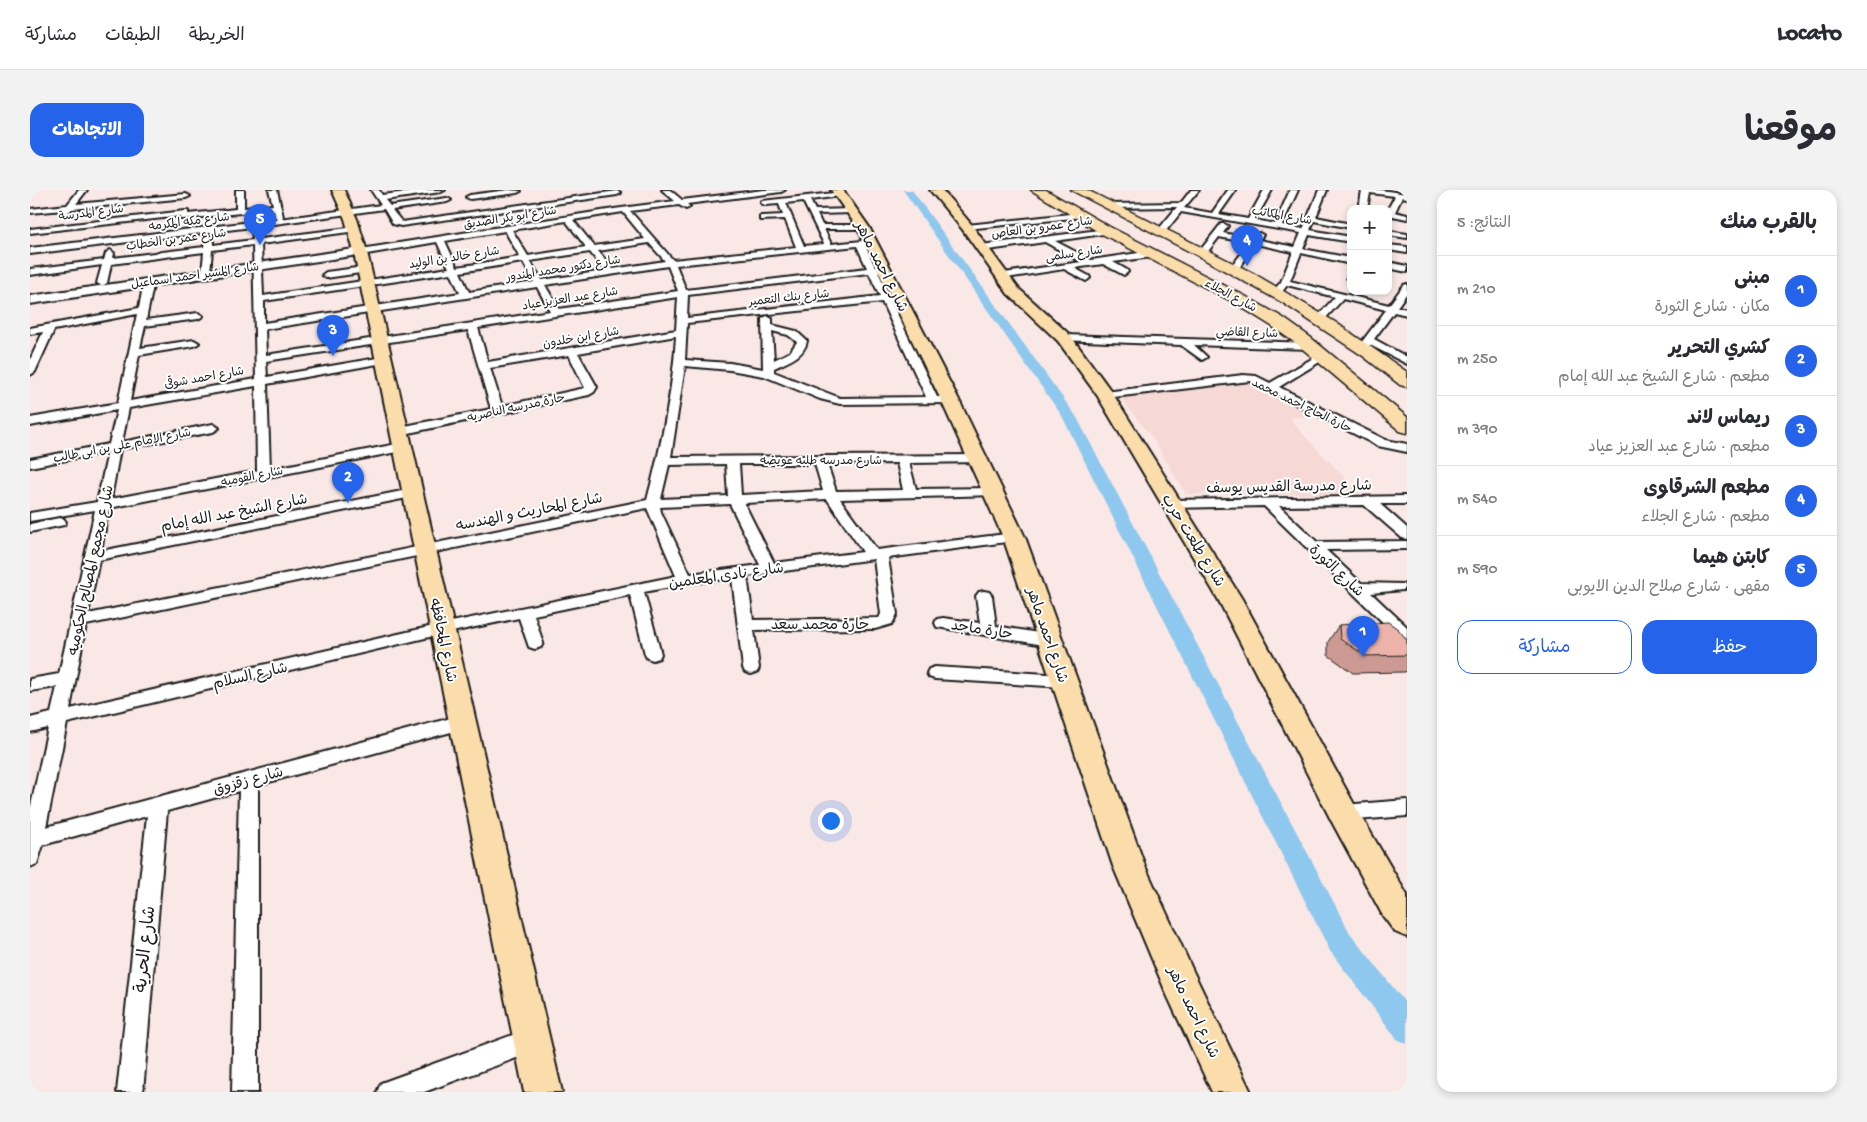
<!DOCTYPE html>
<html lang="ar">
<meta charset="utf-8">
<style>
body{margin:0;font-family:"Gochi Hand","Playpen Sans Arabic",sans-serif;background:#f2f2f3;color:#2b2b33;direction:rtl}
.controls{position:absolute;right:15px;top:15px;display:grid;overflow:hidden;border-radius:10px;box-shadow:0 2px 8px #0003}
.controls button{width:45px;height:45px;display:grid;place-items:center;padding:0;border:0;border-bottom:1px solid #e1e1e2;background:#fff;color:#2b2b33;font:25px sans-serif}
.you{position:absolute;left:800px;top:630px;width:18px;height:18px;margin:-12px;border:4px solid #fff;border-radius:50%;background:#1a73e8;box-shadow:0 0 0 8px #1a73e833}
.badge{display:grid;place-items:center;width:32px;height:32px;border-radius:50%;background:#2563eb;color:#fff;font-size:16px;font-weight:700}
.pin{position:absolute;translate:-50% -41px;filter:drop-shadow(0 1px 2px #0008)}
.pin::after{content:'';position:absolute;top:26px;width:18px;height:15px;background:inherit;clip-path:polygon(0 0,100% 0,50% 100%)}
.list{margin:0;padding:0;list-style:none}
h2{display:flex;justify-content:space-between;align-items:center;height:65px;margin:0;padding:0 20px;font-size:21px}
h2 small{font-size:16px;font-weight:400;color:#7c7c81}
.list li{display:grid;grid-template-columns:32px 1fr auto;gap:15px;align-items:center;box-sizing:border-box;height:70px;padding:0 20px;border-top:1px solid #e1e1e2}
.list b{display:block;font-size:19px;white-space:nowrap}
.list p{margin:0;font-size:16px;white-space:nowrap;color:#7c7c81}
.list em{font-size:16px;font-style:normal;color:#7c7c81}
.actions{display:flex;gap:10px;padding:15px 20px}
.actions a{flex:1;padding:11px 0;border:1px solid #2563eb;border-radius:15px;text-align:center;font-size:18px;color:#2563eb}
.actions .main{background:#2563eb;color:#fff}
.map{position:relative;flex:none;width:1377px;height:902px;overflow:hidden;direction:ltr;border-radius:15px}
header{display:flex;align-items:center;gap:30px;box-sizing:border-box;height:70px;padding:0 25px;background:#fff;border-bottom:1px solid #e1e1e2}
header strong{font-size:24px}
nav{display:flex;gap:28px;margin-inline-start:auto;font-size:18px}
.intro{display:flex;align-items:center;justify-content:space-between;box-sizing:border-box;height:120px;padding:0 30px}
h1{margin:0;font-size:35px}
.button{padding:12px 22px;border-radius:15px;background:#2563eb;color:#fff;font-size:18px;font-weight:700}
main{display:flex;gap:30px;padding:0 30px}
aside{flex:1;background:#fff;border-radius:15px;box-shadow:0 2px 8px #0003}
.map>svg:first-child{display:block}
.built{fill:#f6d8d4}
.lines{fill:none;stroke-linecap:round;stroke-linejoin:round}
.canal{fill:#8fc8ee;fill-rule:evenodd}
.street-casing{stroke:#1c1c1c;stroke-width:4}
.secondary-casing{stroke:#1c1c1c;stroke-width:4}
.primary-casing{stroke:#1c1c1c;stroke-width:4}
.highway-casing{stroke:#1c1c1c;stroke-width:3}
.street{fill:#fff;fill-rule:evenodd}
.secondary{fill:#fff;fill-rule:evenodd}
.primary{fill:#faddab;fill-rule:evenodd}
.highway{fill:#faddab;fill-rule:evenodd}
.wall{fill:#cc9a92;stroke:#1c1c1c}
.building{fill:#edb3aa;stroke:#1c1c1c}
.labels{text-anchor:middle;stroke-width:4;stroke-linejoin:round;paint-order:stroke}
.far-street-label{font-size:12px;fill:#1c1c1c;stroke:#fff}
.street-label{font-size:15px;fill:#1c1c1c;stroke:#fff}
.near-street-label{font-size:18px;fill:#1c1c1c;stroke:#fff}
</style>
<header>
<strong>Locato</strong>
<nav><a>الخريطة</a><a>الطبقات</a><a>مشاركة</a></nav>
</header>
<div class="intro"><h1>موقعنا</h1><a class="button">الاتجاهات</a></div>
<main>
<aside>
<h2>بالقرب منك<small>النتائج: 5</small></h2>
<ul class="list">
<li><span class="badge">1</span><div><b>مبنى</b><p>مكان · شارع الثورة</p></div><em>210 m</em></li>
<li><span class="badge">2</span><div><b>كشري التحرير</b><p>مطعم · شارع الشيخ عبد الله إمام</p></div><em>250 m</em></li>
<li><span class="badge">3</span><div><b>ريماس لاند</b><p>مطعم · شارع عبد العزيز عياد</p></div><em>390 m</em></li>
<li><span class="badge">4</span><div><b>مطعم الشرقاوى</b><p>مطعم · شارع الجلاء</p></div><em>540 m</em></li>
<li><span class="badge">5</span><div><b>كابتن هيما</b><p>مقهى · شارع صلاح الدين الايوبى</p></div><em>590 m</em></li>
</ul>
<div class="actions"><a class="main">حفظ</a><a>مشاركة</a></div>
</aside>
<div class="map">
<svg width="1377" height="902" viewBox="0 0 1377 902">
<rect width="100%" height="100%" fill="#fae8e6"/>
<filter id="ink" filterUnits="userSpaceOnUse"><feTurbulence type="fractalNoise" baseFrequency=".02" numOctaves="2"/><feDisplacementMap in="SourceGraphic" scale="10" xChannelSelector="R" yChannelSelector="G"/><feConvolveMatrix kernelMatrix="1 2 1 2 8 2 1 2 1" color-interpolation-filters="sRGB"/></filter>
<g filter="url(#ink)">
<polygon class="built" points="1220,190 1285,226 1260,228 1271,242 1330,304 1156,304 1123,249 1091,208"/>
<g class="lines">
<polygon class="canal" points="873,0 882,0 1046,226 1320,743 1377,815 1377,854 1367,849 1300,761 1032,226"/>
<g class="street-casing">
<g id="street">
<polygon points="49,0 57,0 46,14 156,4 160,6 156,8 42,19 36,24 32,22 34,20 0,23 0,19 37,15"/>
<path d="M206,0H214V18L243,15L239,0H247L253,27L250,29L351,15L341,0H349L352,5L394,0H415L411,2L355,10L360,16L417,8L421,10L417,12L362,20L372,32L587,1L591,3L587,5L371,36L363,34L354,19L230,36L231,49L326,37L330,39L326,41L231,54L233,106L419,78L407,52L331,65L327,62L331,59L584,19L645,11L632,0H640L652,10L734,0H755L751,2L657,14L660,17L656,19L649,15L600,21L643,70L766,57L755,29L730,30V26H733L753,25L749,14L735,15L731,13L732,11L813,2V6H810L780,10L785,20L823,19L827,21L823,23L787,24L792,35H833L837,37L833,39H794L801,54L843,50V54L835,55L845,77L854,76L858,79L848,82L859,105L868,104L873,107L861,111L907,207H920L926,210L920,213L810,214L790,209L734,186L700,180L655,176L641,267L948,265L954,269L952,272L879,273L886,299L963,298L968,299L970,302L968,305L810,309L847,360L984,343L989,344L991,347L989,350L984,351L858,368L867,424L862,434L845,439L724,440L729,478L727,482L721,484L715,482L713,478L702,388L655,394L614,402L631,464L629,468L623,470L617,468L615,464L600,405L504,425L513,453L511,457L505,459L499,457L489,428L412,444L37,533L16,637L432,525L438,527L441,532L438,537L432,539L228,595V902H202L209,601L137,621L113,902H87L117,626L13,655L7,674L0,677V620L18,538L0,542V528L21,523L27,497L0,501V489L29,484L65,320L0,331V323L67,312L78,262L0,277V269L79,254L87,220L0,236V228L88,213L107,124L24,140L5,182L0,185V170L13,142L0,144V138L109,118L114,91L119,88L124,91L116,130L168,123L173,126L168,129L115,136L110,158L164,150L169,153L164,156L109,165L100,211L226,189L223,55L182,60L180,83L176,86L172,83L174,62L81,74L77,93L72,96L67,93L72,75L0,85V79L74,70L76,63L80,60L84,63L83,68L174,57L175,48L179,46L183,48V55L223,50L222,37L0,64V58L221,32L220,22L154,29H151V26L0,43V39L155,21H158V24L206,19ZM773,11L794,54L774,56L756,13ZM244,20L245,27L249,29L229,32L228,21ZM593,22L615,49L564,56L543,30ZM536,31L556,57L498,66L482,40ZM475,41L490,67L427,77L415,51ZM619,53L635,71L583,79L568,61ZM827,56L837,78L656,100L646,75ZM560,62L575,81L512,90L500,71ZM493,72L504,92L439,102L430,82ZM638,76L648,101L529,119L515,95ZM421,83L430,103L234,133V111ZM839,83L850,106L657,128L658,105ZM507,97L520,121L236,165L235,139ZM648,107L646,140L458,172L448,138ZM852,112L896,207L810,208L744,182V178C757,172 774,167 777,151L766,141L742,135V129L737,126L732,129L733,179L700,173L655,170L657,133ZM438,140L461,219L365,238L363,241L365,244L369,245L559,205L564,202L567,197L548,163L646,146C643,201 631,257 617,310L58,424L69,370L387,306L389,303L387,300L382,299L71,361L79,318L372,261L378,257L372,253L240,279L237,194L353,173L358,170L353,167L237,187L236,171ZM742,141L758,145L767,152L760,162L744,170ZM539,165L555,198L472,216L460,178ZM226,196L227,281L81,309L90,259L183,242L189,238L183,234L92,252L99,218ZM867,273L873,300L806,301L797,274ZM696,274L698,306L631,309L639,275ZM709,274H785L793,301L711,305ZM797,309L833,362L744,373L714,313ZM700,314L730,375L660,384L631,322L630,317ZM617,318L646,386L412,434L40,519L56,435ZM844,369L851,424L849,428L723,430L717,386Z"/>
<polygon points="478,0 491,1 487,3 440,9 436,7 440,5"/>
<polygon points="1161,0 1169,0 1154,18 1182,23 1198,0 1206,0 1189,24 1218,29 1234,0 1242,0 1225,30 1245,34 1260,0 1268,0 1252,35 1273,39 1289,0 1297,0 1286,27 1321,34 1321,38 1284,31 1280,40 1321,47 1321,52 1279,45 1273,59 1321,68 1321,74 1271,63 1260,91 1359,115 1374,95 1377,94 1377,103 1367,117 1377,119 1377,125 1364,122 1344,149 1377,167 1377,174 1340,155 1337,159 1333,160 1328,157 1356,120 1313,109 1293,131 1290,132 1285,129 1305,107 1257,95 1252,102 1246,102 1244,100 1251,92 1263,62 1226,54 1207,81 1204,82 1200,79 1219,53 1189,47 1176,64 1169,62 1191,34 1194,34 1198,36 1193,43 1222,49 1229,43 1233,45 1229,50 1265,57 1271,43 1151,22 1135,42 1132,42 1128,40 1147,17 1079,18 1075,16 1079,14 1151,13"/>
<polygon points="1332,0 1351,0 1377,4 1377,8 1372,7 1365,22 1377,25 1377,29 1363,26 1358,30 1358,19 1365,6 1340,3 1337,19 1329,19"/>
<polygon points="1049,23 1053,25 1052,27 937,39 933,37 937,35"/>
<polygon points="1077,39 1080,39 1080,43 1025,51 1061,70 1122,61 1126,64 1122,67 1083,72 1097,80 1098,82 1094,85 1073,74 1044,78 1059,86 1060,88 1056,91 1034,79 970,89 966,86 967,84 1051,72 1015,52 951,61 947,58 951,55"/>
<polygon points="1358,41 1377,44 1377,48 1358,45"/>
<polygon points="1358,55 1377,57 1377,63 1358,60"/>
<polygon points="1358,72 1377,76 1377,82 1358,78"/>
<polygon points="334,77 338,80 337,82 296,88 292,85 296,82"/>
<polygon points="1321,83 1321,91 1317,88 1318,84"/>
<polygon points="1034,145 1280,153 1285,156 1280,159 1164,155 1177,167 1172,170 1151,155 1030,150 1030,146"/>
<polygon points="1292,163 1296,164 1297,166 1296,168 1249,197 1356,250 1377,254 1377,262 1348,256 1220,191 1075,208 1069,205 1075,202 1213,185 1226,186 1240,193"/>
<polygon points="1377,306 1377,314 1350,314 1377,338 1377,349 1372,348 1334,315 1249,316 1287,352 1377,351 1377,359 1296,360 1331,393 1373,394 1376,397 1373,400 1341,403 1377,437 1377,452 1371,450 1234,316 1142,318 1135,314 1142,310"/>
<polygon points="29,328 34,329 36,332 34,335 0,342 0,334"/>
<polygon points="954,401 959,402 962,406 966,436 1026,446 1028,450 1026,454 1020,456 907,437 905,433 907,429 913,428 950,433 946,406 949,402"/>
<polygon points="905,477 1034,485 1040,487 1043,491 1040,495 1034,497 905,489 899,487 897,483 899,479"/>
<polygon points="1377,610 1377,626 1313,631 1306,629 1303,623 1306,617 1313,615"/>
<polygon points="502,838 511,841 514,850 511,859 394,902 347,902 351,893"/>
</g>
</g>
<g class="secondary-casing">
<polygon id="secondary" points="331,58 335,60 337,62 335,64 0,114 0,106"/>
</g>
<g class="primary-casing">
<g id="primary">
<polygon points="302,0 314,0 327,29 336,58 532,902 494,902 323,58 315,29"/>
<polygon points="801,0 813,0 839,37 929,210 995,347 1115,676 1163,781 1221,902 1182,902 1137,805 1083,676 973,347 911,210 827,37"/>
<polygon points="900,0 912,0 941,34 988,98 1040,145 1081,201 1212,409 1324,614 1377,705 1377,747 1365,742 1353,726 1302,632 1188,409 1067,205 1028,151 978,104 933,40"/>
</g>
</g>
<g class="highway-casing">
<g id="highway">
<polygon points="1001,0 1016,0 1080,37 1215,106 1252,127 1280,147 1377,227 1377,243 1370,241 1268,155 1240,135 1203,112 1070,43"/>
<polygon points="1041,0 1057,0 1223,83 1305,132 1377,182 1377,197 1370,195 1333,166 1253,113 1170,67"/>
</g>
</g>
<use href="#street" class="street"/>
<use href="#secondary" class="secondary"/>
<use href="#primary" class="primary"/>
<use href="#highway" class="highway"/>
</g>
<polygon class="wall" points="1309,435 1377,450 1377,480 1375,482 1323,483 1298,465 1298,452"/>
<polygon class="building" points="1358,432 1368,439 1377,450 1377,465 1336,466 1310,449 1309,435"/>
</g>
<g class="labels">
<g class="far-street-label">
<text transform="translate(61 22) rotate(-7)" y="4">شارع المدرسة</text>
<text transform="translate(1252 25) rotate(10)" y="4">شارع المكاتب</text>
<text transform="translate(480 27) rotate(-9)" y="4">شارع ابو بكر الصديق</text>
<text transform="translate(159 31) rotate(-7)" y="4">شارع مكه المكرمه</text>
<text transform="translate(1012 37) rotate(-8)" y="4">شارع عمرو بن العاص</text>
<text transform="translate(146 49) rotate(-8)" y="4">شارع عمر بن الخطاب</text>
<text transform="translate(1044 63) rotate(-8)" y="4">شارع سلمى</text>
<text transform="translate(424 67) rotate(-9)" y="4">شارع خالد بن الوليد</text>
<text transform="translate(533 78) rotate(-9)" y="4">شارع دكتور محمد المندور</text>
<text transform="translate(165 85) rotate(-8)" y="4">شارع المشير احمد اسماعيل</text>
<text transform="translate(1201 105) rotate(28)" y="4">شارع الجلاء</text>
<text transform="translate(759 107) rotate(-6)" y="4">شارع بنك التعمير</text>
<text transform="translate(540 108) rotate(-9)" y="4">شارع عبد العزيز عياد</text>
<text transform="translate(1217 142) rotate(2)" y="4">شارع القاضي</text>
<text transform="translate(551 147) rotate(-10)" y="4">شارع ابن خلدون</text>
<text transform="translate(174 187) rotate(-10)" y="4">شارع احمد شوقى</text>
<text transform="translate(1272 215) rotate(26)" y="4">حارة الحاج احمد محمد</text>
<text transform="translate(486 217) rotate(-12)" y="4">حارة مدرسه الناصريه</text>
<text transform="translate(92 255) rotate(-11)" y="4">شارع الإمام على بن ابى طالب</text>
<text x="791" y="274">شارع مدرسه طلبه عويضه</text>
<text transform="translate(222 286) rotate(-11)" y="4">شارع القوميه</text>
</g>
<g class="street-label">
<text transform="translate(852 76) rotate(63)" y="5">شارع احمد ماهر</text>
<text transform="translate(1259 296) rotate(-1)" y="5">شارع مدرسة القديس يوسف</text>
<text transform="translate(499 321) rotate(-11)" y="5">شارع المحاريث و الهندسه</text>
<text transform="translate(204 322) rotate(-11)" y="5">شارع الشيخ عبد الله إمام</text>
<text transform="translate(1164 350) rotate(58)" y="5">شارع طلعت حرب</text>
<text transform="translate(60 380) rotate(-78)" y="5">شارع مجمع المصالح الحكوميه</text>
<text transform="translate(1307 380) rotate(43)" y="5">شارع الثورة</text>
<text transform="translate(696 385) rotate(-8)" y="5">شارع نادى المعلمين</text>
<text x="790" y="439">حارة محمد سعد</text>
<text transform="translate(952 439) rotate(9)" y="5">حارة ماجد</text>
<text transform="translate(1018 445) rotate(71)" y="5">شارع احمد ماهر</text>
<text transform="translate(414 450) rotate(78)" y="5">شارع المحافظه</text>
<text transform="translate(220 485) rotate(-13)" y="5">شارع السلام</text>
<text transform="translate(218 590) rotate(-15)" y="5">شارع زقزوق</text>
<text transform="translate(1164 822) rotate(64)" y="5">شارع احمد ماهر</text>
</g>
<g class="near-street-label">
<text transform="translate(114 759) rotate(-84)" y="6">شارع الحرية</text>
</g>
</g>
</svg>
<div class="controls">
<button>+</button>
<button>−</button>
</div>
<div class="you"></div>
<div class="pin badge" style="left:1333px;top:467px">1</div>
<div class="pin badge" style="left:318px;top:313px">2</div>
<div class="pin badge" style="left:303px;top:166px">3</div>
<div class="pin badge" style="left:1217px;top:76px">4</div>
<div class="pin badge" style="left:230px;top:55px">5</div>
</div>
</main>
